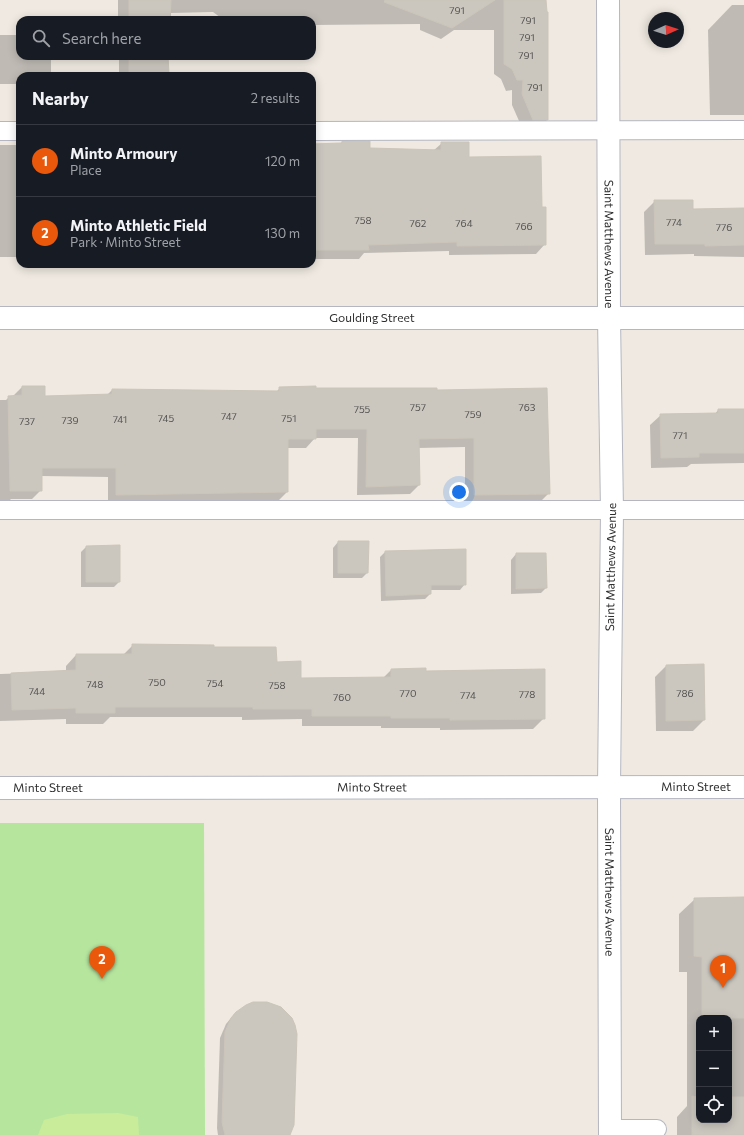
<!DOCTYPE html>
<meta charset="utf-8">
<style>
body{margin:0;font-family:Commissioner,sans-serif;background:#20242c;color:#f1f3f6}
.controls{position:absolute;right:12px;bottom:12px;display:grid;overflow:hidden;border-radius:8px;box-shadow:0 2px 10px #0003}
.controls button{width:36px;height:36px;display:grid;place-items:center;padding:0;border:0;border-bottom:1px solid #363941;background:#171b24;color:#f1f3f6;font:20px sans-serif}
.compass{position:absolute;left:648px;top:12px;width:36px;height:36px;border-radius:50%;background:#171b24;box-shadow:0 2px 10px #0003;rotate:87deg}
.you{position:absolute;left:459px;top:492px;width:14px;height:14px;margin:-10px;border:3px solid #fff;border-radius:50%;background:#1a73e8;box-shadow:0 0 0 6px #1a73e833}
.badge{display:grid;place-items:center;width:26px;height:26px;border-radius:50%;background:#ea580c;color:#fff;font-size:13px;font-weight:700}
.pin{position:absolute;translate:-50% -33px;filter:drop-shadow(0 1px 2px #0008)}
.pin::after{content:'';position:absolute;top:21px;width:14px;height:12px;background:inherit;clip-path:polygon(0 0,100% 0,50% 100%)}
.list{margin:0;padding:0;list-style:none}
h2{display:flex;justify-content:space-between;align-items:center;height:52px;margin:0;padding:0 16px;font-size:17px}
h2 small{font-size:13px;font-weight:400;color:#9ea1a6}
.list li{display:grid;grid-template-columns:26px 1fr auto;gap:12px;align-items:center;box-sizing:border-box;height:72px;padding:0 16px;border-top:1px solid #363941}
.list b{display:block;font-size:15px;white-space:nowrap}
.list p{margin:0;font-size:13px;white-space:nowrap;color:#9ea1a6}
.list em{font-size:13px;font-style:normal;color:#9ea1a6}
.icon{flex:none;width:22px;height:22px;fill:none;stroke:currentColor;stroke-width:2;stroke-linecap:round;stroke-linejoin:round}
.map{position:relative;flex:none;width:744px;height:1135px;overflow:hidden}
.search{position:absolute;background:#171b24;box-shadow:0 2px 10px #0003;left:16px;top:16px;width:300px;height:44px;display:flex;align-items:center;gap:10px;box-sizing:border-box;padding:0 14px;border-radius:12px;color:#9ea1a6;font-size:15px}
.panel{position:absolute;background:#171b24;box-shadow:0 2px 10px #0003;left:16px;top:72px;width:300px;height:196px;border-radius:12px}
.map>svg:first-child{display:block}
.green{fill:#b6e59e}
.pitch{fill:#c9ec9a}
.shadow{fill:#0003;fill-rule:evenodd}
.building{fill:#cbc7bf;stroke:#cbc5ba}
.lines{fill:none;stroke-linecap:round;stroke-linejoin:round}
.service-casing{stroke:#b4b7c1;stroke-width:20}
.minor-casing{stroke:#b4b7c1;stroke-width:24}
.tertiary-casing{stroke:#b4b7c1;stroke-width:24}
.service{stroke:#fff;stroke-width:18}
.minor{stroke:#fff;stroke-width:22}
.tertiary{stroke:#fff;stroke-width:22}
.labels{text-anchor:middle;stroke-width:3;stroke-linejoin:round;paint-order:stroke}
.number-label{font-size:10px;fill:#555452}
.street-label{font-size:12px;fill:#2e2e2e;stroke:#fff}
</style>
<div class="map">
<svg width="744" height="1135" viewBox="0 0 744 1135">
<rect width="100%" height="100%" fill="#efe9e1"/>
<polygon class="green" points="0,823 204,823 205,1135 0,1135"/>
<polygon class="pitch" points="118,1113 138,1117 139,1135 38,1135 44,1120 67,1114"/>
<g class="shadow">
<polygon points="118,0 545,0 547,120 536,130 523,130 512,105 512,90 506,91 501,79 494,74 494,30 454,30 441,39 420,30 420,24 312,25 312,20 224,20 213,12 171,13 171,20 118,20"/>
<polygon points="732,5 744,5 744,115 710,115 708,30"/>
<polygon points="0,35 20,35 20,56 51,56 51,76 20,76 20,84 0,84"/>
<polygon points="119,56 167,56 168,74 166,76 119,76"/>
<polygon points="342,142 369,142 369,149 433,151 442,143 468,158 541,208 545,244 536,254 449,255 449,251 364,253 359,259 312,259 312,145 340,144"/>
<rect x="0" y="145" width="20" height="112"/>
<polygon points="655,201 692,210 744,209 744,257 694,256 694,254 645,255 644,212"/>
<polygon points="22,387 44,397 107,395 112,390 276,392 280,388 436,389 549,493 540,502 465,504 465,447 418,448 419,485 410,494 357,495 358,438 315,438 306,448 287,448 287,492 278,501 108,504 108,477 41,476 41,490 32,499 11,499 2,508 0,508 0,400 6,400 9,397 13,396"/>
<polygon points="718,410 744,410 744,463 691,464 687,467 651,468 650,425 661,415 715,414"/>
<polygon points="338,542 368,542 367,573 362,578 333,578 333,548"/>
<polygon points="86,547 119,582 114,587 81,587 81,552"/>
<polygon points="385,552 465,584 460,590 430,590 430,594 425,599 381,601 380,557"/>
<polygon points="516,554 546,588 541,593 511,594 511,560"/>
<polygon points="133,645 213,648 276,663 300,679 382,679 391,670 425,672 544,718 533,729 440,730 440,728 381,728 381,726 302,726 302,719 242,720 242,717 110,717 103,724 66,724 66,719 0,721 0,674 66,672 66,666 76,655 123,655"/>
<polygon points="703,665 704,720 693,731 656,731 655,677 666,666"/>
<path d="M744,898V1135H677V1117L687,1106V972H679V914L695,899ZM699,1018H729V1120H699Z"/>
<polygon points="236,1012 289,1135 218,1135 217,1128 220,1038 226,1024"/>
</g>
<g class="building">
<polygon points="129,0 171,0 170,20 129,20"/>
<polygon points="385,0 495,0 452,28 384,2"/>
<polygon points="504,0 546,0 547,12 548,12 548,120 533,120 522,94 523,80 517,80 512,69 504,64"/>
<polygon points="129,56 168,56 169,74 129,75"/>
<polygon points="342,141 370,141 370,148 441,150 441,142 469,142 469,157 541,156 542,207 546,207 546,245 457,246 457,242 368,245 369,250 312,250 312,144 342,143"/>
<polygon points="654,200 693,200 693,209 744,208 744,245 705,246 705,244 655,244"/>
<polygon points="22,386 45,386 45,396 112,394 112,389 279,391 279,387 316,386 316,388 437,388 437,390 547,388 550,494 474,495 474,438 419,439 420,485 366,487 367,429 316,429 316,439 288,439 288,492 116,495 116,468 42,468 42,491 10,491 8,396 22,395"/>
<polygon points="718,409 744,409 744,453 699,453 699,457 661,458 660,414 718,413"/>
<polygon points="338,541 369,541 368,573 338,573"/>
<polygon points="120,545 120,582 86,582 86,546"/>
<polygon points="466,549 466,585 431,585 431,594 386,596 385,551"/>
<polygon points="516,553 546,553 547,588 516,589"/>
<polygon points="132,644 214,645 214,647 276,647 277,662 301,661 301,678 391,677 391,669 426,668 426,671 545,669 545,719 450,720 450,718 391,718 391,716 312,716 312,709 253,709 253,707 115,707 115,713 76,713 76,708 12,710 11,673 76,670 76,654 132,654"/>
<polygon points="704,664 705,720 666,721 666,665"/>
<polygon points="744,897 744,1018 702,1018 702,957 694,956 694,898"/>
<polygon points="253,1002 267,1002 281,1007 292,1018 295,1025 297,1034 294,1125 290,1135 225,1135 222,1122 225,1032 231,1018 236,1012 246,1005"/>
<polygon points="692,1096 699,1097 699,1120 729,1120 729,1097 744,1097 744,1135 692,1135"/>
</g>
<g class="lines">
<g class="service-casing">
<g id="service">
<polyline points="0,131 20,131"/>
<polyline points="312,131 744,130"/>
<polyline points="0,510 744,510"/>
<polyline points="610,1129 657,1129"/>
</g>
</g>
<g class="minor-casing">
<g id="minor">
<path id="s1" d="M0,318H744"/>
<path id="s2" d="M0,788L744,787"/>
</g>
</g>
<g class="tertiary-casing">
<g id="tertiary">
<path id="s3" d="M608,0L609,318L612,511L609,787L610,1135"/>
</g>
</g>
<use href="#service" class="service"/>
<use href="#minor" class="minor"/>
<use href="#tertiary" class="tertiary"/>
</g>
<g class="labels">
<g class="number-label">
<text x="457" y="14">791</text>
<text x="528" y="24">791</text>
<text x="527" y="41">791</text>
<text x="526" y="59">791</text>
<text x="535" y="91">791</text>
<text x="363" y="224">758</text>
<text x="674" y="226">774</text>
<text x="418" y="227">762</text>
<text x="464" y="227">764</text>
<text x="524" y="230">766</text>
<text x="724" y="231">776</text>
<text x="418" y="411">757</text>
<text x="527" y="411">763</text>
<text x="362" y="413">755</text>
<text x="473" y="418">759</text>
<text x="229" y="420">747</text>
<text x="166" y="422">745</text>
<text x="289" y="422">751</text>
<text x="120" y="423">741</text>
<text x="70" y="424">739</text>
<text x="27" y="425">737</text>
<text x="680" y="439">771</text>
<text x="157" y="686">750</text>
<text x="215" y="687">754</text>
<text x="95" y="688">748</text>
<text x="277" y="689">758</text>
<text x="37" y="695">744</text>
<text x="408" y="697">770</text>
<text x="685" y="697">786</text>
<text x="527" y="698">778</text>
<text x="468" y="699">774</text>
<text x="342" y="701">760</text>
</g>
<g class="street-label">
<text dy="4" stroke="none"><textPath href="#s3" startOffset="244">Saint Matthews Avenue</textPath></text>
<text dy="4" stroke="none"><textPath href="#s1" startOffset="372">Goulding Street</textPath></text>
<text transform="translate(611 567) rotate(-89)" y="4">Saint Matthews Avenue</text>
<text dy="4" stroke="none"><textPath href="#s2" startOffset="372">Minto Street</textPath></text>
<text dy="4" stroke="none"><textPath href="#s2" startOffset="696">Minto Street</textPath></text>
<text dy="4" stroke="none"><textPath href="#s2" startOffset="48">Minto Street</textPath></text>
<text dy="4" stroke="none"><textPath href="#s3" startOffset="892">Saint Matthews Avenue</textPath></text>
</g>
</g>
</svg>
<div class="controls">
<button>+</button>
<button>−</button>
<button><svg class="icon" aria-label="locate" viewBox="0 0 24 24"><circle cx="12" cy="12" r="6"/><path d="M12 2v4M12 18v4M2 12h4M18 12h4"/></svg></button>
</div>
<svg class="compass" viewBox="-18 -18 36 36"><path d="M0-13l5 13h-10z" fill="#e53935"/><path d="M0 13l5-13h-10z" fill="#9ea1a6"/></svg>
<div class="you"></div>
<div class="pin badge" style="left:723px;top:988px">1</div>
<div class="pin badge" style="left:102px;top:979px">2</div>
<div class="search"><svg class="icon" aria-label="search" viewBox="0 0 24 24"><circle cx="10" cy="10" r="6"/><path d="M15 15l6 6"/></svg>Search here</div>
<section class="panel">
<h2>Nearby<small>2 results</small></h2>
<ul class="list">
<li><span class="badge">1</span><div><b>Minto Armoury</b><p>Place</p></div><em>120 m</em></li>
<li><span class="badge">2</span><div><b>Minto Athletic Field</b><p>Park · Minto Street</p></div><em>130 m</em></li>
</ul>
</section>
</div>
